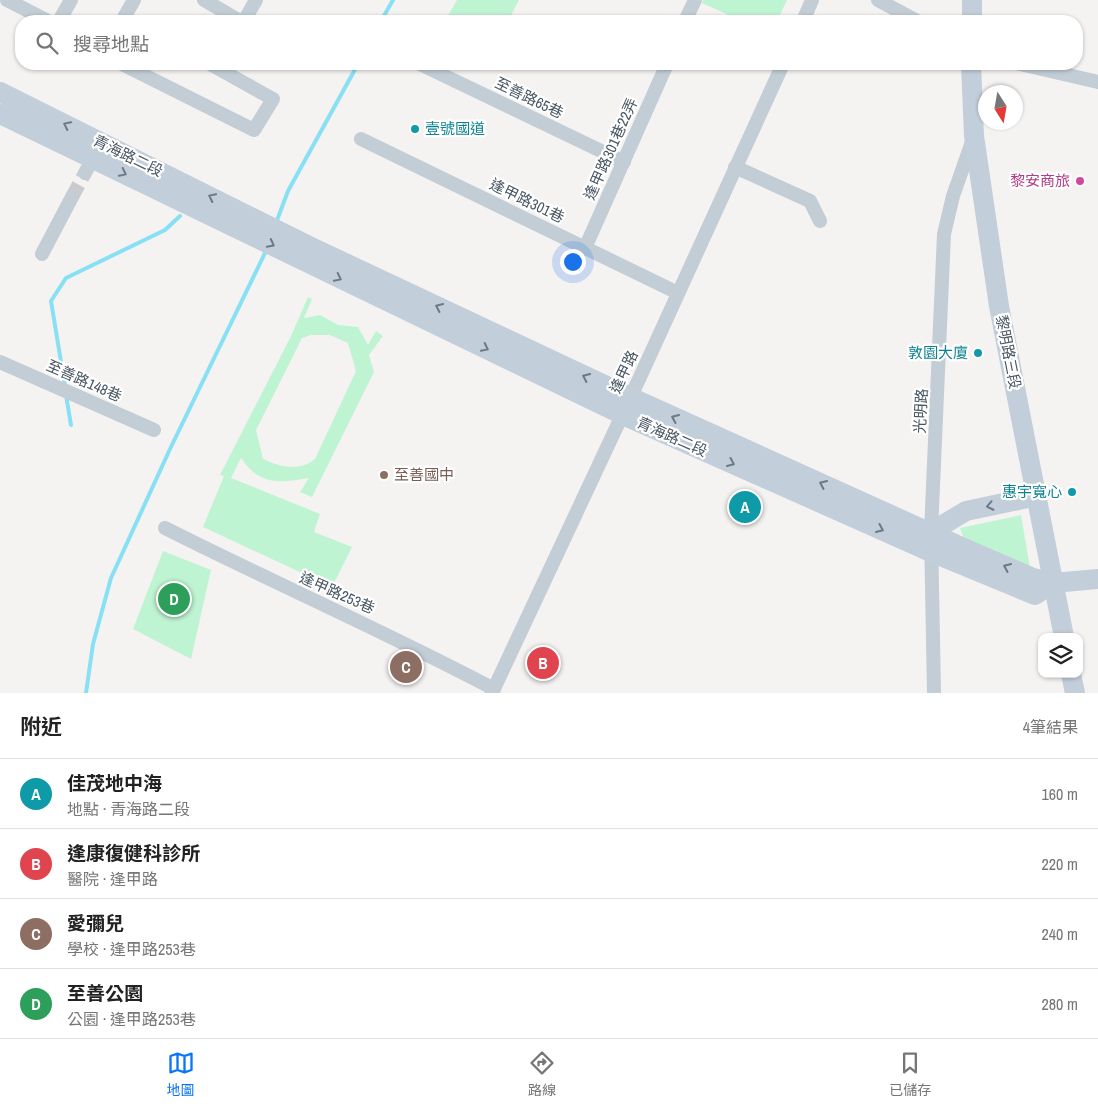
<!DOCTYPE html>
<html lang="zh-TW">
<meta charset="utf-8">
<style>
body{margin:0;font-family:"Archivo Narrow","Noto Sans TC",sans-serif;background:#f2f2f2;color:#222}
.controls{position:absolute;right:15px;bottom:15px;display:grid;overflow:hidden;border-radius:10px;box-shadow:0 1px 4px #0004}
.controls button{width:45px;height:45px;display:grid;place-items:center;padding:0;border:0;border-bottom:1px solid #e0e0e0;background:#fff;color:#222;font:25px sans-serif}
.compass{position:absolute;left:978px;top:85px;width:45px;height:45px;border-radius:50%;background:#fff;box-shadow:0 1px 4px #0004;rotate:169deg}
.you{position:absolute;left:572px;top:261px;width:18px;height:18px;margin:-12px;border:4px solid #fff;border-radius:50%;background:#1a73e8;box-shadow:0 0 0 8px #1a73e833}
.badge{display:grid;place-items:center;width:32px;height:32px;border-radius:50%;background:#0a76f6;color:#fff;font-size:16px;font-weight:700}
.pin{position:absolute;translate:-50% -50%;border:2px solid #fff;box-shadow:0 1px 5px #0006}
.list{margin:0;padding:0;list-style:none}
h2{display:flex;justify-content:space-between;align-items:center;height:65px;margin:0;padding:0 20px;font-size:21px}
h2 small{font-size:16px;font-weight:400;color:#767676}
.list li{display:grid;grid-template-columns:32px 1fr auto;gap:15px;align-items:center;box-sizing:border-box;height:70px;padding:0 20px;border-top:1px solid #e0e0e0}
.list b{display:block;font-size:19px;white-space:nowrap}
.list p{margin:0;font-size:16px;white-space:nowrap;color:#767676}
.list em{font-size:16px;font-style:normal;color:#767676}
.icon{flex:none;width:28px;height:28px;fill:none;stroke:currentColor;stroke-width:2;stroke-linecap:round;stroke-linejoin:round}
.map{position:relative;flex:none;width:1098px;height:693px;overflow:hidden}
.search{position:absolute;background:#fff;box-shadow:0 1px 4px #0004;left:15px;right:15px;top:15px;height:55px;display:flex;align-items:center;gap:12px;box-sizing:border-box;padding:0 18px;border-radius:20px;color:#767676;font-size:19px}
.sheet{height:345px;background:#fff}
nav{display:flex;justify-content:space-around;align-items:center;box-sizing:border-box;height:70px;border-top:1px solid #e0e0e0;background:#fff;font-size:14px;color:#767676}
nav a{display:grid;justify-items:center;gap:2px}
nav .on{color:#0a76f6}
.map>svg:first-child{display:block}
.green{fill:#bff4d2;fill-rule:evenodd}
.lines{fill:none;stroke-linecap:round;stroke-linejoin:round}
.stream{stroke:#88e0f4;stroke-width:4}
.street-tunnel{stroke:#cacbce;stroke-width:14;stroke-dasharray:14 7;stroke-linecap:butt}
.street{stroke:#c2cdd5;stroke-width:14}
.secondary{stroke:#c2ceda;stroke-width:20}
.oneway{stroke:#6d7a86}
.culture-dot{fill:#0f9aa8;stroke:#fff;stroke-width:2}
.hotel-dot{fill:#d1479c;stroke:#fff;stroke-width:2}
.education-dot{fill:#8d6e63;stroke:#fff;stroke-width:2}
.labels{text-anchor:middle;stroke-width:4.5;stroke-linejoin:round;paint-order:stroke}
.street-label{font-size:15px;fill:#485662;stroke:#fff}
.culture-label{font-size:15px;fill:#0d838f;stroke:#fff;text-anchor:end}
.hotel-label{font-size:15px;fill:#b23c85;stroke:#fff;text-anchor:end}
.education-label{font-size:15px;fill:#785e54;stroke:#fff;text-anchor:start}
</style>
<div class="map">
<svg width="1098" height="693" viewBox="0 0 1098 693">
<rect width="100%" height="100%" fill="#f5f2f2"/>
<g class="green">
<polygon points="457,0 519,0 508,21 445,21"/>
<polygon points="703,0 787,0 777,21 742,21 702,3"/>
<path d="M308,297L312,299L304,318L320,315L338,325L358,327L368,345L376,331L383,336L369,355L374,372L312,497L300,492L309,478C279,483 260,486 241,458L231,478L320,514L314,532L352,547L332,587L203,527L224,476L220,475L291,336ZM311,335H330L348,343L356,371L315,459C299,472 280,467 263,459L256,430L302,338Z"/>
<polygon points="1021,515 1030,568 964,539 960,528"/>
<polygon points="163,551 211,570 191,659 133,629"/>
</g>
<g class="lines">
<g class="stream">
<polyline points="381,21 393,0"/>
<polyline points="276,223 288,191 358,64"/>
<polyline points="65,386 51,301 66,278 165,230 180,216"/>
<polyline points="66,395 71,425"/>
<polyline points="86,693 93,644 111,578 170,449 266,251"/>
</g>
<polyline class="street-tunnel" points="72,197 85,173"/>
<g class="street">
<polyline points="7,0 48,21"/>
<polyline points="204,0 240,21"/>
<polyline points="878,0 917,21"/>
<polyline points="59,21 71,0"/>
<polyline points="122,21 134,0"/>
<polyline points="244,21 256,0"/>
<polyline points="685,21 695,0"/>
<polyline points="803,21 812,0"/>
<polyline points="122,64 254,130 273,99 210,64"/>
<polyline points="420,64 624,162"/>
<polyline points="1020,64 1098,82"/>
<polyline points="361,139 678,293"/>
<polyline points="735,167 810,201 820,221"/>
<polyline points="85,173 93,158"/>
<polyline points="585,248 667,64"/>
<polyline points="42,254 72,197"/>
<polyline points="0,362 154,430"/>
<path d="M165,528C274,583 386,632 494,689"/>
<polyline points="492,693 640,377 783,64"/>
<polyline points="934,693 931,532 944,234 953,196 973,139"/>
</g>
<g class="secondary">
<polyline points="972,21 972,0"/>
<polyline points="971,64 974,136 999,306 1064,637"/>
<polyline points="0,92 309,246 630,397 964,548 1033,578 1053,583 1098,579"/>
<polyline points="0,114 623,415 931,552 1035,595 1053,583"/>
<polyline points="931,532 966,511 1037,496"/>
<polyline points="1071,674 1075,693"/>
</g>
</g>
<defs><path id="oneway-chevron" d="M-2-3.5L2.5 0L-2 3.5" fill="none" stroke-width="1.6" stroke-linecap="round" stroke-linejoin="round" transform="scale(1.25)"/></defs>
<g class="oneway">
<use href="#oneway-chevron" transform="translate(67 125) rotate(-154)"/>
<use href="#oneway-chevron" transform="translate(123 173) rotate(26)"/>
<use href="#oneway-chevron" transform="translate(212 197) rotate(-154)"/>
<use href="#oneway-chevron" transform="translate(271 244) rotate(27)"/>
<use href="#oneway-chevron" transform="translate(338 278) rotate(26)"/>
<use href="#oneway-chevron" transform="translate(439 307) rotate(-155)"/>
<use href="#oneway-chevron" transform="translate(485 348) rotate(26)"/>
<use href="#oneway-chevron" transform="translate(586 377) rotate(-155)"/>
<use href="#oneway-chevron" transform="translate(675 418) rotate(-156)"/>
<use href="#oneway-chevron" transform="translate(731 463) rotate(24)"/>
<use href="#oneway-chevron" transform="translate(823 484) rotate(-156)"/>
<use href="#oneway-chevron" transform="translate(990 506) rotate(168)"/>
<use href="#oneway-chevron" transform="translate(880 529) rotate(24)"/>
<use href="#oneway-chevron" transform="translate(1007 567) rotate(-156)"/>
</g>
<g class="culture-dot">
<circle cx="415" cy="129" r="5"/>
<circle cx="978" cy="353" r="5"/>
<circle cx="1072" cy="492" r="5"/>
</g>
<circle class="hotel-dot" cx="1080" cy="181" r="5"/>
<circle class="education-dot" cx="384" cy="475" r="5"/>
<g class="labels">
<g class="street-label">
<text transform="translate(529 98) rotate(26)" y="5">至善路65巷</text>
<text transform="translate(611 149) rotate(-66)" y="5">逢甲路301巷22弄</text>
<text transform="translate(128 156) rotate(26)" y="5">青海路二段</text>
<text transform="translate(527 201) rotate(26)" y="5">逢甲路301巷</text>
<text transform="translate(1008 352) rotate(79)" y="5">黎明路三段</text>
<text transform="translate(624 372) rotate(-65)" y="5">逢甲路</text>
<text transform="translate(84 381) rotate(24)" y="5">至善路148巷</text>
<text transform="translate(921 411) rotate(-87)" y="5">光明路</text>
<text transform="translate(672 437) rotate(24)" y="5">青海路二段</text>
<text transform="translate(337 593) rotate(24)" y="5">逢甲路253巷</text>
</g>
<g class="culture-label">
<text x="425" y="134" text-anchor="start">壹號國道</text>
<text x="968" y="358">敦園大廈</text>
<text x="1062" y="497">惠宇寬心</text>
</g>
<g class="hotel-label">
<text x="1070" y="186">黎安商旅</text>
</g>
<g class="education-label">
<text x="394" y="480">至善國中</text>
</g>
</g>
</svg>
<div class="controls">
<button><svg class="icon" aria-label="layers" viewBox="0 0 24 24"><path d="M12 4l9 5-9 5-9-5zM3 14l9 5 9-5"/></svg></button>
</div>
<svg class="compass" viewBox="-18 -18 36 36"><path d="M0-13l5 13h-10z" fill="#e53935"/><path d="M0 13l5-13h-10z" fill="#767676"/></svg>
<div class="you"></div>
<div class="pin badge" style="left:745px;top:507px;background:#0f9aa8">A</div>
<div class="pin badge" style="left:543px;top:663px;background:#e0444e">B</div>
<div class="pin badge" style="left:406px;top:667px;background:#8d6e63">C</div>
<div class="pin badge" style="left:174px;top:599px;background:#2e9e5b">D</div>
<div class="search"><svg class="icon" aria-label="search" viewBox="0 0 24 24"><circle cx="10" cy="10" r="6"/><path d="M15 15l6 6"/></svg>搜尋地點</div>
</div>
<section class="sheet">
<h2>附近<small>4筆結果</small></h2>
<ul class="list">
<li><span class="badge" style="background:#0f9aa8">A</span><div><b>佳茂地中海</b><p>地點 · 青海路二段</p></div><em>160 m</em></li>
<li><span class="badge" style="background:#e0444e">B</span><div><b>逢康復健科診所</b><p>醫院 · 逢甲路</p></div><em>220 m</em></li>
<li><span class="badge" style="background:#8d6e63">C</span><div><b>愛彌兒</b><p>學校 · 逢甲路253巷</p></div><em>240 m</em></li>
<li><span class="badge" style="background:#2e9e5b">D</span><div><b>至善公園</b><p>公園 · 逢甲路253巷</p></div><em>280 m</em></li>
</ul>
</section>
<nav>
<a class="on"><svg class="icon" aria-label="map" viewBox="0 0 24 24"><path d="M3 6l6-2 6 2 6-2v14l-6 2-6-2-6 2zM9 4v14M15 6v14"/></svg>地圖</a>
<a><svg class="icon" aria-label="directions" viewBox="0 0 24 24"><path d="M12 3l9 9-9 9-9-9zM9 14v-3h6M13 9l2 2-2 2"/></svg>路線</a>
<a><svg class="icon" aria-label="saved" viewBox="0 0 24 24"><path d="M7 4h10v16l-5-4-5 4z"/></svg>已儲存</a>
</nav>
